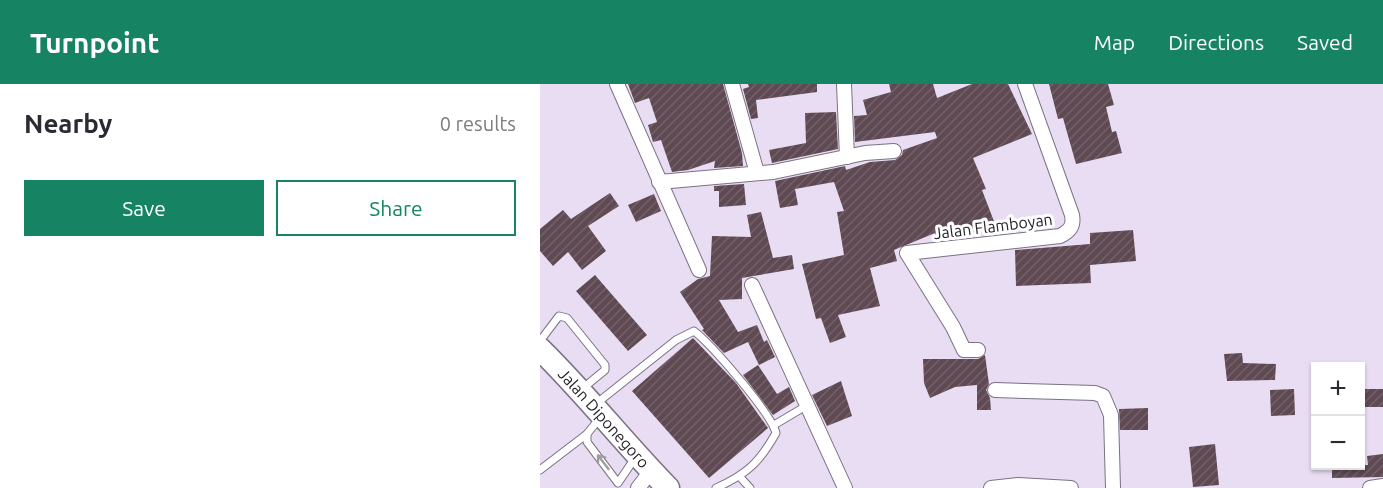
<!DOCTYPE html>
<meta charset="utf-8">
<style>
body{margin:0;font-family:Ubuntu,sans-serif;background:#f2f2f3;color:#2b2b33}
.controls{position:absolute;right:18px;bottom:18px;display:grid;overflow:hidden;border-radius:0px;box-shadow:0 2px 4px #0004}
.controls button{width:54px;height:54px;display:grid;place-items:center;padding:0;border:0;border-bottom:2px solid #e1e1e2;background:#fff;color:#2b2b33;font:30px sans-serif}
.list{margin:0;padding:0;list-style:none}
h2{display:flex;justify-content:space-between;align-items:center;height:78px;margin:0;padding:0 24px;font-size:26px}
h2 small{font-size:20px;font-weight:400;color:#7c7c81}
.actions{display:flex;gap:12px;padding:18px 24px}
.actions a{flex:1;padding:14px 0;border:2px solid #168462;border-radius:0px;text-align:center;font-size:21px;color:#168462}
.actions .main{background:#168462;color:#fff}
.map{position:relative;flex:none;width:843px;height:404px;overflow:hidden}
header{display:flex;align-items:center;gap:36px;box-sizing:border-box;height:84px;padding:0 30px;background:#168462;color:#fff}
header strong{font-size:28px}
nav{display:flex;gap:33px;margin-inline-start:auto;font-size:21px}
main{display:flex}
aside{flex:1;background:#fff}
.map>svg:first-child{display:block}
.building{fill:url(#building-hatch)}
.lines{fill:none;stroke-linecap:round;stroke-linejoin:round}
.lane-casing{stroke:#7b7184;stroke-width:9}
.street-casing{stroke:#7b7184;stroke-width:16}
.primary-casing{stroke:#7b7184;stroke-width:25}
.lane{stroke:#fff;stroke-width:7}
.street{stroke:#fff;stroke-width:14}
.primary{stroke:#fff;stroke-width:22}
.oneway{stroke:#9d9c9f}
.labels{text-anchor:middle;stroke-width:6;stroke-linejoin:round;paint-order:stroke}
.street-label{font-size:16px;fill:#26222a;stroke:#fff}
</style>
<header>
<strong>Turnpoint</strong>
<nav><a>Map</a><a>Directions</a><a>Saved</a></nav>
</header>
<main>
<aside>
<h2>Nearby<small>0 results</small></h2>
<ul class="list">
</ul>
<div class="actions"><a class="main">Save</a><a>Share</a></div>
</aside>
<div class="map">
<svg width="843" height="404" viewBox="0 0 843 404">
<defs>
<pattern id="building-hatch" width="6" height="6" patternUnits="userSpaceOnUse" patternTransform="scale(1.5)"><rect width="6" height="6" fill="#5f4a54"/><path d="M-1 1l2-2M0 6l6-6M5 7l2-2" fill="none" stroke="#726169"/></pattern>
</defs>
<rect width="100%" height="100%" fill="#e9ddf3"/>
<g class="building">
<polygon points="88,0 183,0 202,69 203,82 174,84 175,77 148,86 132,88 121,56 113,58 108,41 117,38 109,14 95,19"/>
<polygon points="208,0 277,0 277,8 216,16 218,34 211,35 203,5 209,3"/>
<polygon points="349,0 393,0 397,14 432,0 468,0 492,50 433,74 446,105 442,106 455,140 427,151 424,143 397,154 395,149 354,166 357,177 330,184 340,222 298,231 306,253 290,259 281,234 276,235 262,180 304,171 297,128 304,127 294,98 255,105 258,121 240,124 235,97 305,82 306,86 330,78 355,76 362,71 363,66 397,54 395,48 315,58 314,32 327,31 323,16 351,8"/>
<polygon points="509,0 568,0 574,21 566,23 572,48 576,47 582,69 536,80 523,34 518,35"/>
<polygon points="296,28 298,65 232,79 229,66 266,59 265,29"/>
<polygon points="204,100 206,121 179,123 179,107 174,107 174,102"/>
<polygon points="70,109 79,122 48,142 66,167 42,186 28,168 13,182 0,167 0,145 23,126 31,135"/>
<polygon points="114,110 121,127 96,138 88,121"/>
<polygon points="221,128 233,174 252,171 254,185 202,194 202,215 179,216 198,248 217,241 224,258 227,256 235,273 219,281 208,258 184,269 162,246 164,245 140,208 158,195 170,192 172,152 211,153 207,131"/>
<polygon points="593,146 596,177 550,181 551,199 476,202 475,166 550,160 550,149"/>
<polygon points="55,191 107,251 88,267 36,207"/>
<polygon points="153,254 196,299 228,344 169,394 92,307"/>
<polygon points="702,269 703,279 736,280 735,296 687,297 684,270"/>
<polygon points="445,271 449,300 446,306 450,314 451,326 437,326 437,301 415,303 390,314 384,299 383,275 438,275"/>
<polygon points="218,281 237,310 249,303 255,317 233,331 203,291"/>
<polygon points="301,297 312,332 287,342 272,311"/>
<polygon points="754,305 755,331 731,332 730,306"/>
<rect x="823" y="305" width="20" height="18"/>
<polygon points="608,324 608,346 580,346 579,325"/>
<polygon points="675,360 679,401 653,403 649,363"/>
<polygon points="843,370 843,393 792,394 792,381 828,381 827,372"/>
</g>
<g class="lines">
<g class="lane-casing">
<g id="lane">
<polyline points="0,257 19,232 27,234 65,281 65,286 42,305"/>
<path d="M57,319L136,256L154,247C172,261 231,329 236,349C219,379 207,390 176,404"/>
<polyline points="59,335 47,350 47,358 78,399 95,374"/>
<polyline points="234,341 266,322"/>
<polyline points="0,386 47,350"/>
<polyline points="200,393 210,404"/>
</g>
</g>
<g class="street-casing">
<g id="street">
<polyline points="77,0 159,186"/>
<polyline points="192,0 217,89"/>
<polyline points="304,0 307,73"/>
<polyline points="119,98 233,88 325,69 354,67"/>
<polyline points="212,201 305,404"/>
<path d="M438,266H424L413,243L367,169L520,152C530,147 534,142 532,131L485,0"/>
<polyline points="455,306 555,309 563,312 571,331 573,404"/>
<polyline points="98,404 111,387"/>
<polyline points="451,404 478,401 531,404"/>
<polyline points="830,404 843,402"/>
</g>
</g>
<g class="primary-casing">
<g id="primary">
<path id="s1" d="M0,265C45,309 84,359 128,404"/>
</g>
</g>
<use href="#lane" class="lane"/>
<use href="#street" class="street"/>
<use href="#primary" class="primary"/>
</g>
<defs><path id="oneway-shaft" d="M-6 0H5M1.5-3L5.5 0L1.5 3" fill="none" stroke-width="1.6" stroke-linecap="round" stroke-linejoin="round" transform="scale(1.5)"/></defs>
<use class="oneway" href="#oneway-shaft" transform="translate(63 378) rotate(-128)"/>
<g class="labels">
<g class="street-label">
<text transform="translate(453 142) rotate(-7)" y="6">Jalan Flamboyan</text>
<text dy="6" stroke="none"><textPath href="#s1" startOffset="94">Jalan Diponegoro</textPath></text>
</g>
</g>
</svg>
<div class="controls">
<button>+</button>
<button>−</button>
</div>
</div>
</main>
